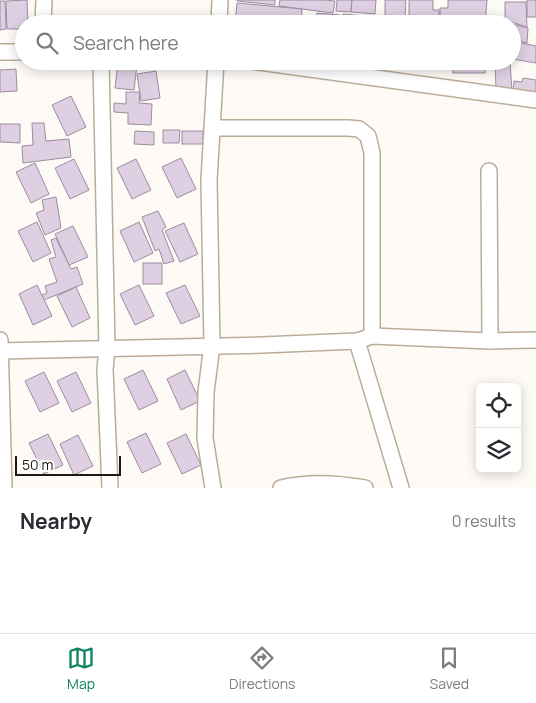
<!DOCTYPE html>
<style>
body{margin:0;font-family:Manrope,sans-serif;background:#f7f7f7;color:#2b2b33}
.controls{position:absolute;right:15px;bottom:15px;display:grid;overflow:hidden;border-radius:8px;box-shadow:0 2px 12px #0003}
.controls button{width:45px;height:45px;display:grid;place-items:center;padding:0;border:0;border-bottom:1px solid #e1e1e2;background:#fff;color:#2b2b33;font:25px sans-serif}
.scale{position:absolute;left:15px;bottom:12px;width:106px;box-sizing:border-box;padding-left:5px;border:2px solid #1e1811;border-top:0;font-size:14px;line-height:18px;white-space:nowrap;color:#1e1811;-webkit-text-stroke:4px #fff;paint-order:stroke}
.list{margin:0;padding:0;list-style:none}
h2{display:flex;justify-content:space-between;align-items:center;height:65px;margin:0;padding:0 20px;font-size:21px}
h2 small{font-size:16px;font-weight:400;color:#7c7c81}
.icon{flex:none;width:28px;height:28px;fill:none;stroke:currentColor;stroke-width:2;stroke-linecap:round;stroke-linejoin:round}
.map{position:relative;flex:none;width:536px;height:488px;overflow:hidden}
.search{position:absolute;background:#fff;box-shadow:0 2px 12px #0003;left:15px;right:15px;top:15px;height:55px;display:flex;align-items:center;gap:12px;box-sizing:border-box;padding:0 18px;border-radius:28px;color:#7c7c81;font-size:19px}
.sheet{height:145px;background:#fff}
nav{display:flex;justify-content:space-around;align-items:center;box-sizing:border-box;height:70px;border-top:1px solid #e1e1e2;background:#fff;font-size:14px;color:#7c7c81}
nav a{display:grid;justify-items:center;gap:2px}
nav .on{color:#0d8362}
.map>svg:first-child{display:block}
.building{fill:#dfcfe3;stroke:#9c8da0}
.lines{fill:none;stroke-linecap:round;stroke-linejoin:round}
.minor-casing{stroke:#bbac99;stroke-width:18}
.minor{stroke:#fff;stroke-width:15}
</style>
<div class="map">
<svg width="536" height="488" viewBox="0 0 536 488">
<rect width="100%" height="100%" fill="#fefaf6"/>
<g class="building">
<polygon points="27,0 28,24 24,24 24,29 7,29 6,1"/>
<polygon points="237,0 275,0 275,5 237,1"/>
<polygon points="280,0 325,0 335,1 333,13 279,6"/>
<polygon points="337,0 352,0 351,12 336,11"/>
<polygon points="352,0 376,0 375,14 351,12"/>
<polygon points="385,0 406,0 405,16 385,16"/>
<polygon points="409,0 433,0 433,10 439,10 439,19 409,19"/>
<polygon points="448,0 487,0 485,24 451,24 440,21 440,8 448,8"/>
<rect x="527" y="0" width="9" height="17"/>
<polygon points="0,1 5,1 6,29 0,30"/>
<polygon points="505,2 526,2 527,27 505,20"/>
<polygon points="237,3 302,9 301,22 247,17 247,24 235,24"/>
<polygon points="317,13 340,15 339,24 321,24 316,22"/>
<polygon points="343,14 375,17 374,24 342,24"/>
<polygon points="512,24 528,28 527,43 512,39"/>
<polygon points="512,41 536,46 536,63 512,59"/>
<polygon points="337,61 370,61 369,68 337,65"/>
<rect x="453" y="61" width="32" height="12"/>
<polygon points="495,61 510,61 512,92 496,89"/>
<polygon points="118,62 137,64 134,90 115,88"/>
<polygon points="16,69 17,91 0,92 0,70"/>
<polygon points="156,71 160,98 141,101 137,74"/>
<polygon points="523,78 536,80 536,95 513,92 514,81 522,82"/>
<polygon points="126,92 140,92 139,103 152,104 151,125 128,124 128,113 114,112 114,103 126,104"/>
<polygon points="71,96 86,127 67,136 52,105"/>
<polygon points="32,123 44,123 46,141 69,139 71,157 23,163 22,146 33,145"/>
<polygon points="0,124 20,124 20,143 0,142"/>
<polygon points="163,130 180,130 179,143 163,143"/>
<polygon points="135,131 154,132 154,145 134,144"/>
<rect x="182" y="131" width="21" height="13"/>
<polygon points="181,158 196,189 177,198 162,167"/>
<polygon points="74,159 89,190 70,199 55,168"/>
<polygon points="136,159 151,190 132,199 117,168"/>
<polygon points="35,163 49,194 31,203 16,172"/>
<polygon points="56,197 61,228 45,235 36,213 44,210 42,200"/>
<polygon points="158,211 166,227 162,230 174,261 164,264 159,249 155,251 142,217"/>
<polygon points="37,222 51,253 33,262 18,231"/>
<polygon points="139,222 153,253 134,262 120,231"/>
<polygon points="184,223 198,254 180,262 165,231"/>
<polygon points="73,226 88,257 69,265 55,234"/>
<polygon points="56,238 71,269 77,267 83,284 44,300 42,295 47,293 45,286 57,282 49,259 56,257 51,240"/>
<rect x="143" y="263" width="19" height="21"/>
<polygon points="37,285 52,316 33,325 19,294"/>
<polygon points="139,285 154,316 135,325 120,294"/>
<polygon points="185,285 200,316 181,324 166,293"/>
<polygon points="76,287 90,318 72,327 57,296"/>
<polygon points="143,370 158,401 139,410 124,379"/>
<polygon points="185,370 200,401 181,410 167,379"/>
<polygon points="44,372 59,403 40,412 25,381"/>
<polygon points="76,372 91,403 72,412 57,381"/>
<polygon points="146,433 161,464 142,473 127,442"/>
<polygon points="48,434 63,465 44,474 29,443"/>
<polygon points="186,434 201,465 182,474 167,443"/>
<polygon points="78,435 93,466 74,475 60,444"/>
</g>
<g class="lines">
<g class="minor-casing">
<g id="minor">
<polyline points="43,24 44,0"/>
<polyline points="219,24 220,0"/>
<polyline points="0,52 24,52"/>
<polyline points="101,61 107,349 105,369 110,488"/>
<polyline points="251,61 536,100"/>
<polyline points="213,128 348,128 359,129 368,136 372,153 372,336"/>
<polyline points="489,171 490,341"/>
<polyline points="0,340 4,488"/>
<polyline points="357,341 401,488"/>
<polyline points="0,351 262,345 357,341 372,336 490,341 536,340"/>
<polyline points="213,488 205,438 206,392 212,345 209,180 216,61"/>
<path d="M281,488C309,481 337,483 365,488"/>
</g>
</g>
<use href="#minor" class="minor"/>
</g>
</svg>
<div class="controls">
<button><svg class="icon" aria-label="locate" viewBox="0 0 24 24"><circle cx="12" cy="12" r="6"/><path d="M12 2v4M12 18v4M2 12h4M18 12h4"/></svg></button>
<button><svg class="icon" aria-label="layers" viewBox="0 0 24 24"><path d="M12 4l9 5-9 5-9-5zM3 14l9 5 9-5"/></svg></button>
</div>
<div class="scale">50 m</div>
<div class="search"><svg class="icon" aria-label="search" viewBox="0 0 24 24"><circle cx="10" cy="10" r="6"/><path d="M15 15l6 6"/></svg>Search here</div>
</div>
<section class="sheet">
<h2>Nearby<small>0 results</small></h2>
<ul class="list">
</ul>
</section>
<nav>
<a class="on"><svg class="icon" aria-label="map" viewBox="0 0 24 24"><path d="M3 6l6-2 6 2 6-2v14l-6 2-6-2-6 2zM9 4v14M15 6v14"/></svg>Map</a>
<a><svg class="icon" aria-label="directions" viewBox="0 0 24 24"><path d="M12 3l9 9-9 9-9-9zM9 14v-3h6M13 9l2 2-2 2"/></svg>Directions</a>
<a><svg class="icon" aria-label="saved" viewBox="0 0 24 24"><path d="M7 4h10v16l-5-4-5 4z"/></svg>Saved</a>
</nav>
